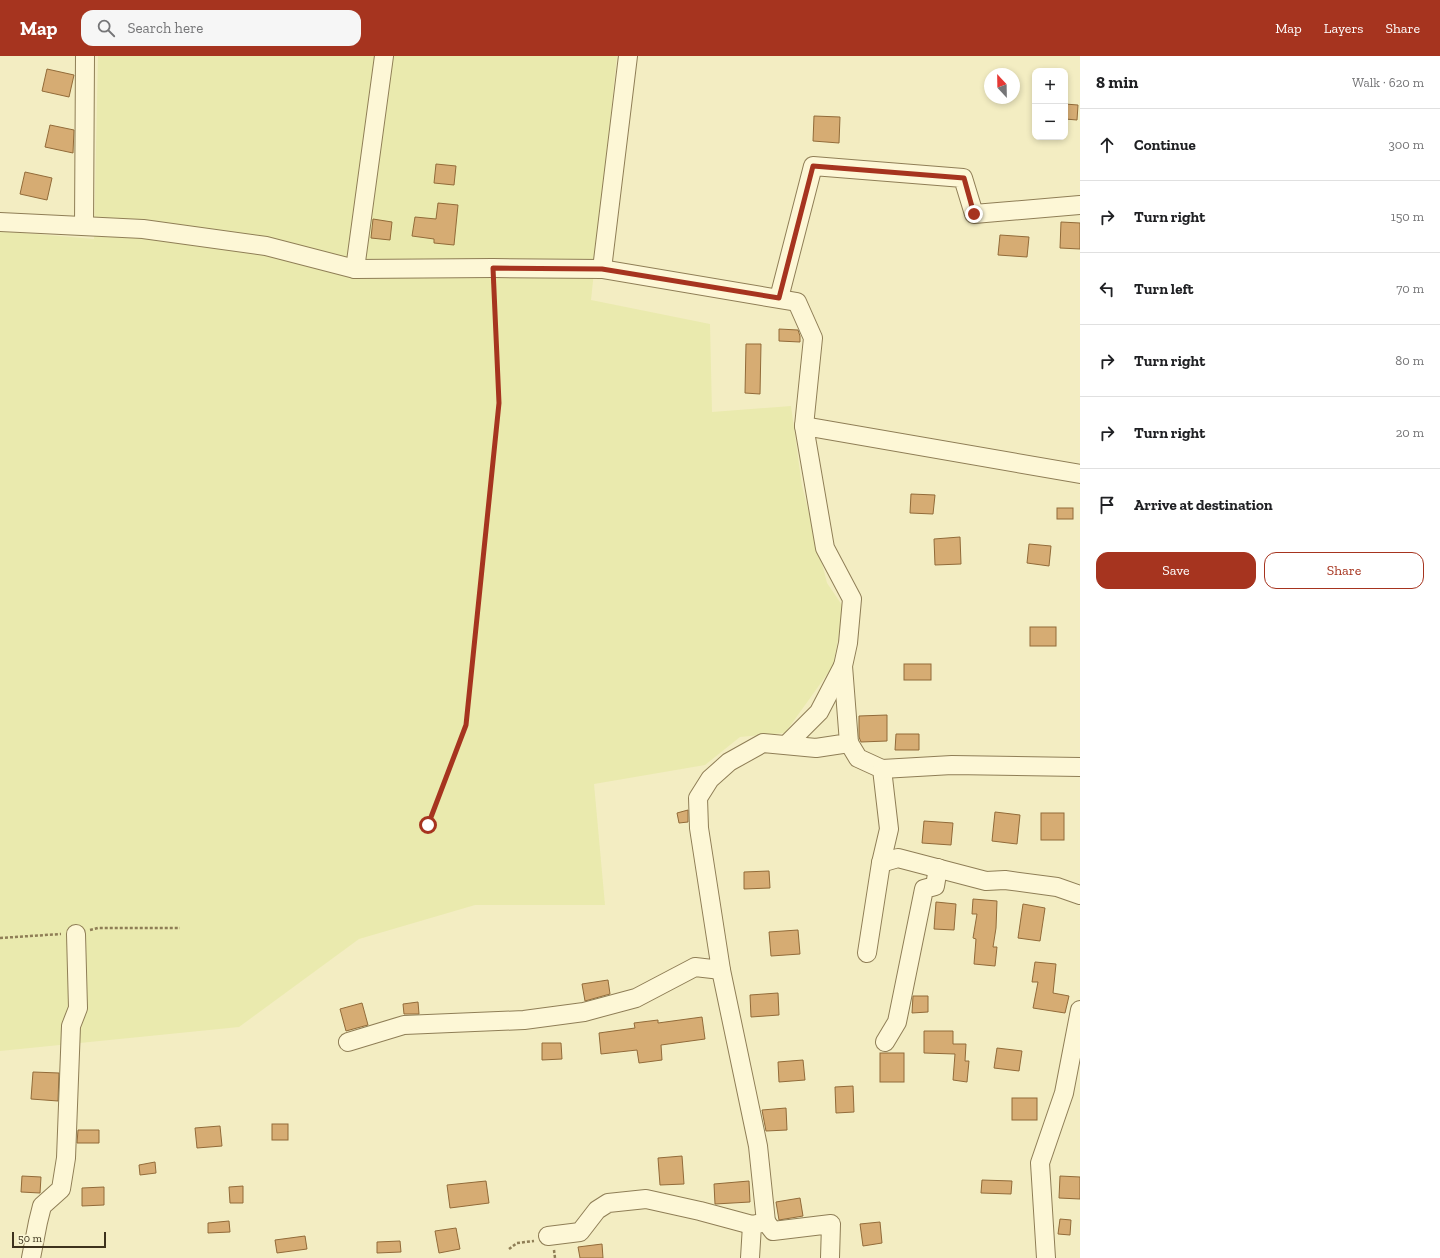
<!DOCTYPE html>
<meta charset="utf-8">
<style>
body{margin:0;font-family:"Zilla Slab",serif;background:#f6f6f6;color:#202124}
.controls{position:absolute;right:12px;top:12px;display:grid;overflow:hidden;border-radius:8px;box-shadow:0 2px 6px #0003}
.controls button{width:36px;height:36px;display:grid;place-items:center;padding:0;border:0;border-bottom:1px solid #e0e0e0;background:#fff;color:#202124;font:20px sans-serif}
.compass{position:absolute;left:984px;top:12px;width:36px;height:36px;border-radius:50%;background:#fff;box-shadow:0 2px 6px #0003;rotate:338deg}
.scale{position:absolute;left:12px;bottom:10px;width:94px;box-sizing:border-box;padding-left:4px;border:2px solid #3d321c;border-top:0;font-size:11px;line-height:14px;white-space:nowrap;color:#3d321c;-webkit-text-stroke:3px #f9f5d2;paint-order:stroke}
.stop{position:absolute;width:12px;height:12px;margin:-9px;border:3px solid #a6341f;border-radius:50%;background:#fff}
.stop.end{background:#a6341f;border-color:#fff;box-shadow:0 1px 4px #0008}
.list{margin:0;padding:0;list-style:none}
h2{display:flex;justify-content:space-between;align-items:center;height:52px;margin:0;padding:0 16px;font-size:17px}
h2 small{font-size:13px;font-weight:400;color:#757577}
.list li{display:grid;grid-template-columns:26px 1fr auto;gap:12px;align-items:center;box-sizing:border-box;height:72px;padding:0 16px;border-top:1px solid #e0e0e0}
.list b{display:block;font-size:15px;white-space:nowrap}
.list em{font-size:13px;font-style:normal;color:#757577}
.actions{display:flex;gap:8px;padding:12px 16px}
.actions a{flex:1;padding:9px 0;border:1px solid #a6341f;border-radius:12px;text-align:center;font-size:14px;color:#a6341f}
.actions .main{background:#a6341f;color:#fff}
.icon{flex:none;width:22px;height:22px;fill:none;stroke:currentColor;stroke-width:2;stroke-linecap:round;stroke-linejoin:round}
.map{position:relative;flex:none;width:1080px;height:1202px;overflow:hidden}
header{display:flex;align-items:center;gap:24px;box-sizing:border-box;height:56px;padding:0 20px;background:#a6341f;color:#fff}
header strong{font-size:19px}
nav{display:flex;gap:22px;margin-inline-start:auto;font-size:14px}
.search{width:280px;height:36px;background:#f6f6f6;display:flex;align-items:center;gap:10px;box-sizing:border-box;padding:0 14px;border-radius:12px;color:#757577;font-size:15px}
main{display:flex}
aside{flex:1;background:#fff}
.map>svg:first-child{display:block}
.farmland{fill:#eaeaae}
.building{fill:#d6ac73;stroke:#926b39}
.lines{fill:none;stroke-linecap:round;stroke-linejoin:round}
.minor-casing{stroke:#8f7e56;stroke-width:20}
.path{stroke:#8f7e56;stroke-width:2.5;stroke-dasharray:3 2;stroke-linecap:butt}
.minor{stroke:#fdf7d6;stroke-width:18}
.route{stroke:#a6341f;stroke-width:5}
</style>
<header>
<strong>Map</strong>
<div class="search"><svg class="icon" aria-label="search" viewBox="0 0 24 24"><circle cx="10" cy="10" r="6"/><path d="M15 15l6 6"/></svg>Search here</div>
<nav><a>Map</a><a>Layers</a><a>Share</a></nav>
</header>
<main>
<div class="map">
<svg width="1080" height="1202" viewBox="0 0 1080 1202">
<rect width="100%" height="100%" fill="#f3edc2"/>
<polygon class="farmland" points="98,0 617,0 591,244 710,268 712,356 791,350 802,430 827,527 844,552 833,610 785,677 740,681 705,709 594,728 605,849 475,849 359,883 239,971 0,995 0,175 94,183"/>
<g class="building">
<polygon points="47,13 74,19 69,41 42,35"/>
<polygon points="1065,48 1078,49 1077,64 1065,63"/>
<polygon points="814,60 840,61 839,87 813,85"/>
<polygon points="50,69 74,74 73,97 45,91"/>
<polygon points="436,108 456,110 454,129 434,127"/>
<polygon points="25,116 52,122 47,144 20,138"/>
<polygon points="438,147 458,149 454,189 434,187 434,183 412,180 415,161 436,163"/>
<polygon points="373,163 392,166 390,184 371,182"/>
<polygon points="1061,166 1080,167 1080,193 1060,192"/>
<polygon points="1000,179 1029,181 1027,201 998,199"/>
<polygon points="779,273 798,274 800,280 800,286 779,285"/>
<polygon points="746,288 761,288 760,338 745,337"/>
<polygon points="911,438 935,439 933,458 910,457"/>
<rect x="1057" y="452" width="16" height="11"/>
<polygon points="960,481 961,508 935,509 934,483"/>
<polygon points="1029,488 1051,490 1049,510 1027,507"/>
<rect x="1030" y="571" width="26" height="19"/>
<rect x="904" y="608" width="27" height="16"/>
<polygon points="887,659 887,685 861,686 859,681 859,660"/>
<polygon points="896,678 919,678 919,694 895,694"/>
<polygon points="688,754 688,766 679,767 677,757"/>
<polygon points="995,756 1020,759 1017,788 992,785"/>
<rect x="1041" y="757" width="23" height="27"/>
<polygon points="924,765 953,767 951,789 922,787"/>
<polygon points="769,815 770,832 744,833 744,816"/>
<polygon points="973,843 997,845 996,872 993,891 997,891 995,910 974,908 976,883 973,882 977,858 972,858"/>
<polygon points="936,846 956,848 954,874 934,873"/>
<polygon points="1023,848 1045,852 1040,885 1018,882"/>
<polygon points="798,874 800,898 771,900 769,876"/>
<polygon points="1035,906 1056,908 1053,937 1069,940 1065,957 1033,952 1038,926 1032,926"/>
<polygon points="608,924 610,938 585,945 582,928"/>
<polygon points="778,937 779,959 751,961 750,939"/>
<polygon points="913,940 928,940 928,956 912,957"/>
<polygon points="418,946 419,958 404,958 403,948"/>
<polygon points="362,947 368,969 346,975 340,953"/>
<polygon points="702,961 705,983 661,989 662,1004 639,1007 637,994 601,998 599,977 635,972 634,967 658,964 658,967"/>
<polygon points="924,975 953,975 953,988 966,988 965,1005 969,1005 967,1026 953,1024 955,998 924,997"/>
<polygon points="542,987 561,987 562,1003 542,1004"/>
<polygon points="997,992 1022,995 1019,1015 994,1012"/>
<rect x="880" y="997" width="24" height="29"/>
<polygon points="803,1004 805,1024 779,1026 778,1006"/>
<polygon points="33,1016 59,1017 58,1045 31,1043"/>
<polygon points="853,1030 854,1056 836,1057 835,1031"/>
<rect x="1012" y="1042" width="25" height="22"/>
<polygon points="786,1052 787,1074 766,1075 762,1054"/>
<rect x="272" y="1068" width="16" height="16"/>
<polygon points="220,1070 222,1090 197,1092 195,1072"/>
<polygon points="78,1074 99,1074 99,1087 77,1087"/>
<polygon points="682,1100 684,1128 660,1129 658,1102"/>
<polygon points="155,1106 156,1117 140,1119 139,1109"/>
<polygon points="22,1120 41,1121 40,1137 21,1136"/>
<polygon points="1060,1120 1080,1121 1080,1143 1059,1142"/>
<polygon points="982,1124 1012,1125 1011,1138 981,1137"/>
<polygon points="486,1125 489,1147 450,1152 447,1129"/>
<polygon points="749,1125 750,1146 715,1148 714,1128"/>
<polygon points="243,1130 243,1147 230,1147 229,1131"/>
<polygon points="104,1131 104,1149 82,1150 82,1132"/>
<polygon points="800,1142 803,1160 779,1164 776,1146"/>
<polygon points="1060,1163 1071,1164 1070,1179 1058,1178"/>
<polygon points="229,1165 230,1176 208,1177 208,1167"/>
<polygon points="880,1166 882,1187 863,1190 860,1168"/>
<polygon points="456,1172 460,1193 439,1197 435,1175"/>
<polygon points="305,1180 307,1193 277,1197 275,1184"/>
<polygon points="400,1185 401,1196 377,1197 377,1186"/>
<polygon points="602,1188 603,1202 580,1202 578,1191"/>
</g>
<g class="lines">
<g class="minor-casing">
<g id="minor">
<polyline points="0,166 143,173 266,190 355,213 493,212 602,213 797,246 813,282 804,370"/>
<polyline points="84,170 85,0"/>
<polyline points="355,213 384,0"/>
<polyline points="602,213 628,0"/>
<polyline points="779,242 813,110 963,122 974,158 1080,149"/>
<polyline points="849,687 858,702 882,713 889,773 881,807"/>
<polyline points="787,688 819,656 843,610"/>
<polyline points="882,713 952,709 1080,711"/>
<polyline points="867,897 881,807 898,802 986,825 1005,824 1057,831 1080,839"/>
<polyline points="721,914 758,1090 766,1166 752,1169 750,1202"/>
<polyline points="348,986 404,969 524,964 584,956 636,942 695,911 721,914 699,772 698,742 710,723 729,706 763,687 816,692 849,687 843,610 848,587 852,543 825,492 804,370 1080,418"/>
<polyline points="885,986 897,966 924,833 935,830 938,812"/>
<polyline points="766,1166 773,1175 831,1168 830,1202"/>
<polyline points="548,1180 580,1176 597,1154 608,1147 646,1143 700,1155 752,1169"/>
<polyline points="31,1202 38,1166 42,1150 61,1133 66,1102 71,970 78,952 76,878"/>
<polyline points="1046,1202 1040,1107 1064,1037 1080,954"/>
</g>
</g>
<g class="path">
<polyline points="428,769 466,669 499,347 493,226"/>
<polyline points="90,874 98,872 180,872"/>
<polyline points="0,882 61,878"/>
<polyline points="509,1193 517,1187 534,1185"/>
<polyline points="554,1194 555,1202"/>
</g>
<use href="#minor" class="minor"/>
</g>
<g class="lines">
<polyline class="route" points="428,769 466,669 499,347 493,212 602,213 779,242 813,110 964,122 974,158"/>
</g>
</svg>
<div class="controls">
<button>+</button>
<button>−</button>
</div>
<svg class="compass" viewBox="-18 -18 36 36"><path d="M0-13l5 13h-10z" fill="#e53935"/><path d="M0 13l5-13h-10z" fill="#757577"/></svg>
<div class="scale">50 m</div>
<div class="stop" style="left:428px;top:769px"></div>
<div class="stop end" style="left:974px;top:158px"></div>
</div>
<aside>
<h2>8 min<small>Walk · 620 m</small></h2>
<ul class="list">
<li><svg class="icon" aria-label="ahead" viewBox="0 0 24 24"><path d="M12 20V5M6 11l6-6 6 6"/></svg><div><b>Continue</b></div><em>300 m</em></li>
<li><svg class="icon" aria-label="right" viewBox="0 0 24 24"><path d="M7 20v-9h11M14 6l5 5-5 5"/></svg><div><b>Turn right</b></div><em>150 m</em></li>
<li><svg class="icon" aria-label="left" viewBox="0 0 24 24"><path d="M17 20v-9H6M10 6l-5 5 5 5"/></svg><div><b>Turn left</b></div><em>70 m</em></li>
<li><svg class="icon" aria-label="right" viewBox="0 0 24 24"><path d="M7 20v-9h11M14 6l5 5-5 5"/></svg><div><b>Turn right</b></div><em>80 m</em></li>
<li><svg class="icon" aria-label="right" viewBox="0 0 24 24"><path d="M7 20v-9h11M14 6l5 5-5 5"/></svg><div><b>Turn right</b></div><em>20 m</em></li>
<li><svg class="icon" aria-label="arrive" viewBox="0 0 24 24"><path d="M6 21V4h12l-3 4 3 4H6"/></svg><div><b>Arrive at destination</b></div></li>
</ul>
<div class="actions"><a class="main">Save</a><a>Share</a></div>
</aside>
</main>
